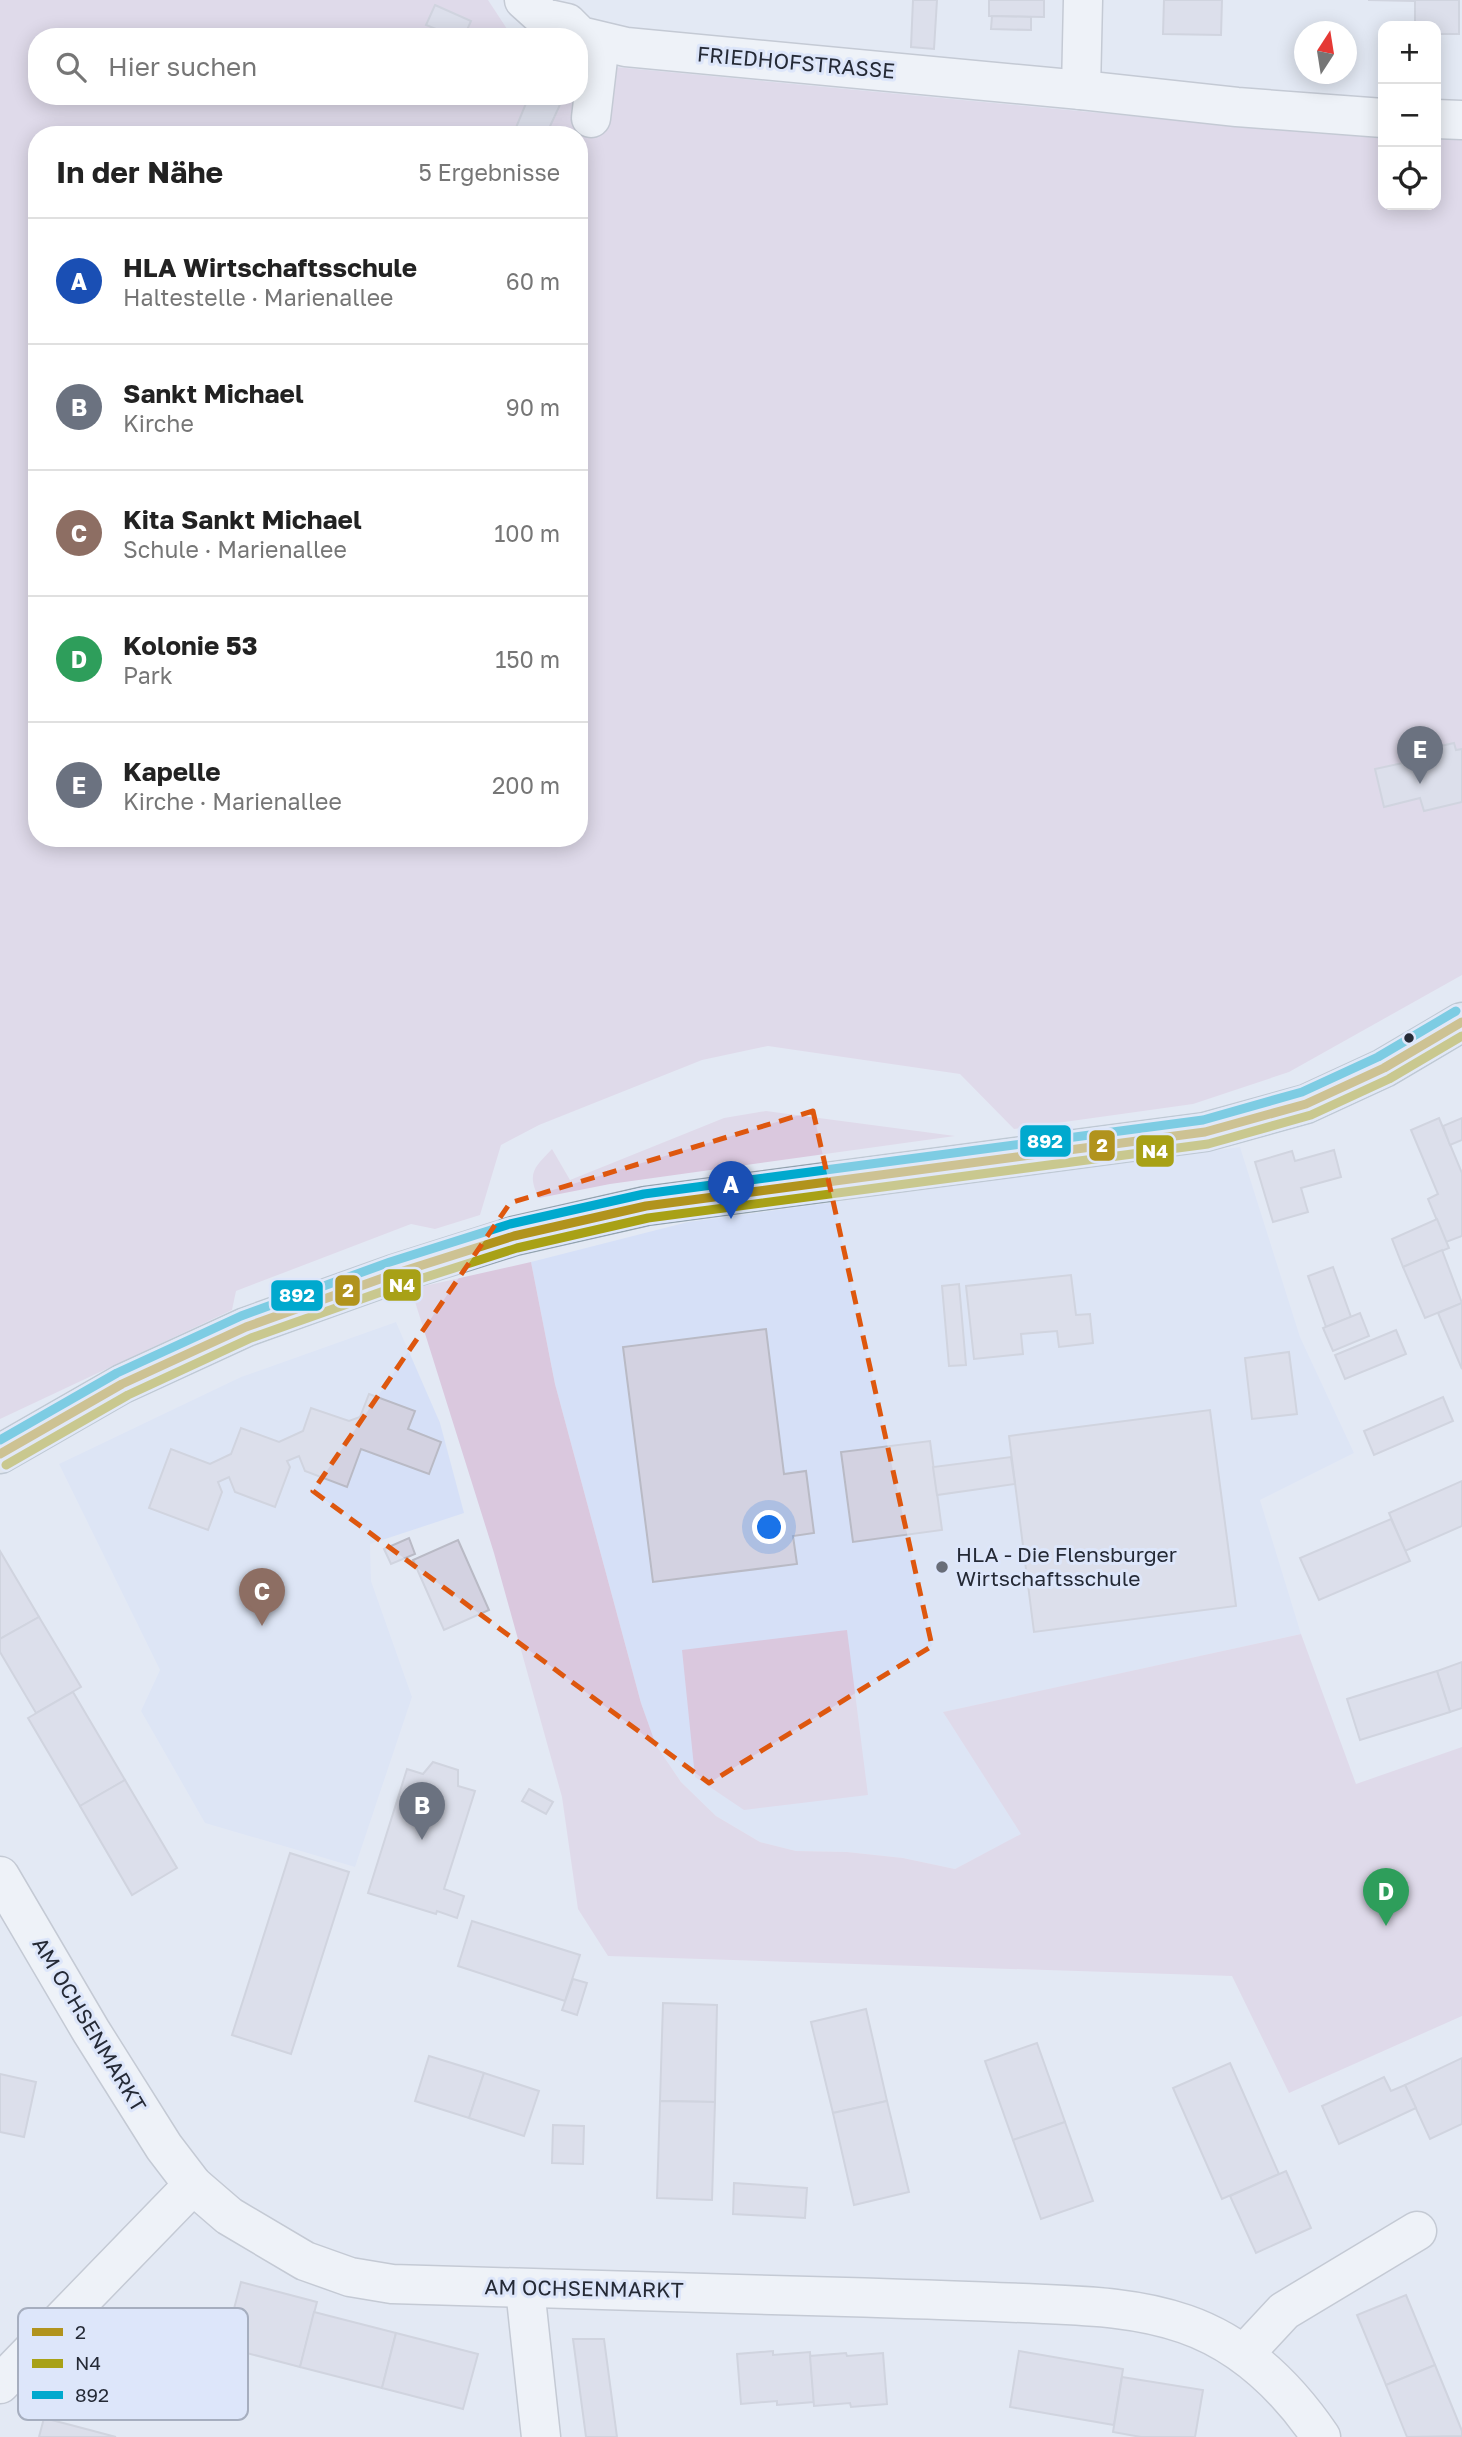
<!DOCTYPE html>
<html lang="de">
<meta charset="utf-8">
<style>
body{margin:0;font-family:"Golos Text",sans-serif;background:#f2f2f2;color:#222}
.controls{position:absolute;right:21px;top:21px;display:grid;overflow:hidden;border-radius:14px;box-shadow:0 4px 18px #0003}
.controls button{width:63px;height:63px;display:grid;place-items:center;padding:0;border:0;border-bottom:2px solid #e0e0e0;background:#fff;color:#222;font:35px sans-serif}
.compass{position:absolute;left:1294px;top:21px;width:63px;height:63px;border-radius:50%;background:#fff;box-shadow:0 4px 18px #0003;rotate:12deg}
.you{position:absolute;left:770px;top:1528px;width:24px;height:24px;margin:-18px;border:5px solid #fff;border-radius:50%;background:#1a73e8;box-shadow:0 0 0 10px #1a73e833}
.badge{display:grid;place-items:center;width:46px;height:46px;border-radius:50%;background:#b45309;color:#fff;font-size:23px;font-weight:700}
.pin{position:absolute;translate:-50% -58px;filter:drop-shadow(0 2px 4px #0008)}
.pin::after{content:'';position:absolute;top:37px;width:24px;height:21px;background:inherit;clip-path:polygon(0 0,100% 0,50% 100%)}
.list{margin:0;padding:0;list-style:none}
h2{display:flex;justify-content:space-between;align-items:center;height:91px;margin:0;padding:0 28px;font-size:30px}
h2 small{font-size:23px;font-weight:400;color:#767676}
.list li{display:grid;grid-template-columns:46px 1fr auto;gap:21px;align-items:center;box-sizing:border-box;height:126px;padding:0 28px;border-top:2px solid #e0e0e0}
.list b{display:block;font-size:26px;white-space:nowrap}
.list p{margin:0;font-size:23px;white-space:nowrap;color:#767676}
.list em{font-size:23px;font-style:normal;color:#767676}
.icon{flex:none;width:38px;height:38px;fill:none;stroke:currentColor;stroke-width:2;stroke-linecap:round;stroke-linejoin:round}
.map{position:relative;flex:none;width:1462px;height:2437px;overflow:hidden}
.search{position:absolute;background:#fff;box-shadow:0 4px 18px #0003;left:28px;top:28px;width:560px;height:77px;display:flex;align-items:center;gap:18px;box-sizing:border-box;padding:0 24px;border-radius:28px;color:#767676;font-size:26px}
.panel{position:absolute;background:#fff;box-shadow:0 4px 18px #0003;left:28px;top:126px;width:560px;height:721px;border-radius:28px}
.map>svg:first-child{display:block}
.built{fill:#d6e0f7}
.green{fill:#dac8de;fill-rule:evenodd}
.building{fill:#d3d2e1;stroke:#b9bac5;stroke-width:2}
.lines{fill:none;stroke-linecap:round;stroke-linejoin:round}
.minor-casing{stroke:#9ea4ae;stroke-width:41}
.major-casing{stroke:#92a2ae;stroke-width:41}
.minor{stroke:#fbfcfd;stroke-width:38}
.major{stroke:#dbe3e8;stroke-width:38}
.bus-1-casing{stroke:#dde6fa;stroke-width:14}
.bus-2-casing{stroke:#dde6fa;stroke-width:14}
.bus-3-casing{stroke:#dde6fa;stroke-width:14}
.bus-1{stroke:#b1931d;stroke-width:9}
.bus-2{stroke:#a8a116;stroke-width:9}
.bus-3{stroke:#00a9ce;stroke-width:9}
.marked{fill:none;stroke:#de570e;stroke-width:5;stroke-dasharray:14 9;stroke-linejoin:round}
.bus-dot{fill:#252a36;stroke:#dde6fa;stroke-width:2.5}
.poi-dot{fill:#686d78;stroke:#dde6fa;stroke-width:2.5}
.labels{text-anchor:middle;stroke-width:6;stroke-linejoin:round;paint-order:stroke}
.street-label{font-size:21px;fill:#252a36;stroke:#dde6fa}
.poi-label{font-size:21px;fill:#252a36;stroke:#dde6fa;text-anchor:start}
.key{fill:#dde6fa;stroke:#a6aebf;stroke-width:2}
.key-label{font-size:19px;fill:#252a36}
.line-badge{stroke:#dde6fa;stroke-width:2.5}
.badge-label{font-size:19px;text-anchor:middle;font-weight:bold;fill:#fff}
</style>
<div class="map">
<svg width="1462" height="2437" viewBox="0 0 1462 2437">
<rect width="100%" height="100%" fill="#e3e9f4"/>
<g class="built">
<polygon points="1240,1147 1300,1337 1354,1453 1260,1500 1301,1634 944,1712 1022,1834 955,1869 903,1858 847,1852 796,1851 760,1842 716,1816 681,1782 656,1745 641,1703 555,1384 531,1262 688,1222"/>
<polygon points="396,1322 440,1423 464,1513 370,1544 371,1581 412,1697 355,1867 205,1823 141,1711 160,1670 59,1464 241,1377"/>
</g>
<g class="green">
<path d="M0,0H488L511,35L516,37H37V96H579L594,65L1322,134L1383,135V205H1436V135H1462V975L1289,1072L1193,1104L1014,1129L960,1074L768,1046L702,1060L539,1125L501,1145L480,1215L435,1229L411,1224L236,1291L232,1310L0,1419ZM37,135H579V838H37Z"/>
<path d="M766,1111L955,1136L610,1184L539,1198C526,1173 535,1167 552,1149L570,1180L724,1118Z"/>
<polygon points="531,1262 555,1384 641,1703 656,1745 681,1782 716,1816 760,1842 796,1851 847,1852 903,1858 955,1869 1021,1834 943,1712 1301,1634 1356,1784 1462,1747 1462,2016 1289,2093 1232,1976 608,1956 578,1909 562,1797 494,1553 411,1289"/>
<polygon points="847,1630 868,1795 744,1810 695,1777 682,1650"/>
</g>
<g class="building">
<polygon points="913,0 937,0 934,49 911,47"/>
<polygon points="989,0 1044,0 1044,17 989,16"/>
<polygon points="1164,0 1222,0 1221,35 1163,34"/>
<polygon points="1368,0 1459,0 1459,34 1436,34 1436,26 1415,26 1415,1"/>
<polygon points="435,5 471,21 464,37 432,36 436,29 426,25"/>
<polygon points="992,16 1031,17 1031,30 991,29"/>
<polygon points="529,96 564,96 546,135 527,135 515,130"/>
<polygon points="1454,743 1456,750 1462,749 1462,802 1424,811 1420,798 1384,807 1375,769 1412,761 1410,753"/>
<polygon points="1439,1118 1462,1173 1462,1236 1446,1242 1428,1199 1438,1194 1411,1130"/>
<polygon points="1462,1118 1462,1140 1450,1145 1443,1126"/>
<polygon points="1334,1150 1341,1177 1301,1188 1308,1212 1273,1222 1255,1162 1292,1151 1295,1161"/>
<polygon points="1437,1219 1449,1248 1403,1267 1392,1239"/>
<polygon points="1442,1250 1462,1303 1425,1318 1403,1267"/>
<polygon points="1333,1267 1351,1317 1326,1327 1308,1276"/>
<polygon points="1071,1275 1076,1315 1090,1314 1093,1343 1059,1347 1057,1331 1021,1334 1023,1354 974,1359 966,1286"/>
<polygon points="959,1284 966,1365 949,1366 942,1286"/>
<polygon points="1462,1303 1462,1369 1438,1313"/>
<polygon points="1360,1313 1369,1336 1333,1351 1323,1328"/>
<polygon points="766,1329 784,1474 806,1471 814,1533 793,1536 797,1564 653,1582 623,1347"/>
<polygon points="1396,1330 1406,1354 1345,1379 1335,1355"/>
<polygon points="1289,1352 1297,1414 1252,1419 1245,1358"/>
<polygon points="369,1394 415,1411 408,1429 441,1442 429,1474 361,1449 347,1487 305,1471 299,1456 287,1461 290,1467 275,1507 235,1492 229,1477 218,1482 222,1492 208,1530 149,1508 171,1449 210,1464 231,1454 241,1428 279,1442 303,1431 311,1408 349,1421 360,1417"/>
<polygon points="1443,1397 1453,1421 1374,1455 1364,1431"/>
<polygon points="1210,1410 1236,1606 1034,1632 1009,1436"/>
<polygon points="930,1441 942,1530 853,1542 841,1452"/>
<polygon points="1011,1457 1015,1484 937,1495 933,1467"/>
<polygon points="1462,1481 1462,1526 1405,1551 1389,1513"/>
<polygon points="1391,1519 1410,1561 1319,1600 1300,1558"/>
<polygon points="409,1538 415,1554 391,1564 384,1549"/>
<polygon points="458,1540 489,1610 444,1630 413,1560"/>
<polygon points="0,1551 39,1617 0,1639"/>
<polygon points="39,1617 81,1687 36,1713 0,1652 0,1639"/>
<polygon points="1462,1662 1462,1708 1450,1712 1437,1671"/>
<polygon points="1437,1671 1450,1712 1360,1740 1347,1699"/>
<polygon points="73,1692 125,1780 80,1806 28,1718"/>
<polygon points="433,1762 458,1770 458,1786 475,1791 444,1889 464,1896 457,1918 437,1911 436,1914 368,1893 407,1769 423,1774"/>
<polygon points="125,1780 177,1868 132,1895 80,1806"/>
<polygon points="529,1789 553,1802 546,1814 522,1801"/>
<polygon points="290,1853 349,1872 291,2054 232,2035"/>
<polygon points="472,1921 580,1955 565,2001 458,1966"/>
<polygon points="573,1979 587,1983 577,2015 562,2010"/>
<polygon points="663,2003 717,2005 715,2102 660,2101"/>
<polygon points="866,2009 887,2101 833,2113 811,2022"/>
<polygon points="1037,2043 1065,2122 1013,2140 985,2061"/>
<polygon points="429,2056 484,2073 469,2118 415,2101"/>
<polygon points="1462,2058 1462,2124 1430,2139 1405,2085"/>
<polygon points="1230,2063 1279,2174 1222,2199 1173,2088"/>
<polygon points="484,2073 539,2091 524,2136 469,2118"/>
<polygon points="0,2074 36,2082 24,2137 0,2132"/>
<polygon points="1384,2077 1391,2091 1405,2085 1416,2108 1339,2144 1322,2106"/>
<polygon points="660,2101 715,2102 712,2200 657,2198"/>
<polygon points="887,2101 909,2192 854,2205 833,2113"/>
<polygon points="1065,2122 1093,2201 1041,2219 1013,2140"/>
<polygon points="553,2125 584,2126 583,2164 552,2163"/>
<polygon points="1286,2171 1311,2228 1256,2253 1230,2196"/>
<polygon points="734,2183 807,2188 805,2218 733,2214"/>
<polygon points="241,2282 317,2302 300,2367 224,2347"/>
<polygon points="1406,2295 1435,2365 1386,2385 1357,2315"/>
<polygon points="314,2312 396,2333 382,2388 300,2367"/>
<polygon points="396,2333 478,2354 463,2409 382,2388"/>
<polygon points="573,2339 604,2339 617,2437 586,2437"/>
<polygon points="773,2351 773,2355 810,2352 814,2402 777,2405 777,2401 741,2404 737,2354"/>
<polygon points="1019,2351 1123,2369 1114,2425 1010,2407"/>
<polygon points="846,2353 847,2356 883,2353 887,2404 851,2407 850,2403 814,2406 810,2356"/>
<polygon points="1435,2365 1462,2431 1462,2436 1407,2437 1386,2385"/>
<polygon points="1122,2377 1203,2390 1195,2437 1141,2437 1113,2432"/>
<polygon points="44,2418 86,2429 116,2437 39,2437"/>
</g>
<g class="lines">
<g class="minor-casing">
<g id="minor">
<polyline points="524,0 544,18 567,23 580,36 626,47 1081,90 1237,107 1383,118"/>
<polyline points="1081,90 1083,0"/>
<polyline points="591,118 600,42"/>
<polyline points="1436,119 1462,120"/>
<path d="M0,1876L91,2031L164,2147L193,2185L229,2216L305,2261L350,2277L392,2284C564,2290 735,2293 906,2299C952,2300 998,2302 1044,2304C1091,2306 1140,2308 1185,2324C1243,2344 1287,2387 1321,2437"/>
<polyline points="525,2289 541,2437"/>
<polyline points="1244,2354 1284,2311 1417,2231"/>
<polyline points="0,2384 193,2185"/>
</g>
</g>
<g class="major-casing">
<polyline id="major" points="0,1454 122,1384 246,1327 394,1274 514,1236 646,1206 1205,1132 1306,1104 1384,1068 1462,1022"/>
</g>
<use href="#minor" class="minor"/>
<use href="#major" class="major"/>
<g class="bus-1-casing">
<polyline id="bus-1" points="0,1454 122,1384 246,1327 394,1274 514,1236 646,1206 1205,1132 1306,1104 1384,1068 1462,1022"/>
</g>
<g class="bus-2-casing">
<polyline id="bus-2" points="6,1465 128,1395 251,1338 398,1286 517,1248 648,1218 1208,1144 1311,1115 1389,1079 1462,1036"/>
</g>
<g class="bus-3-casing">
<polyline id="bus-3" points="0,1440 117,1373 241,1316 390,1262 510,1224 644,1194 1203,1120 1302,1092 1378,1057 1456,1011"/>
</g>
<use href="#bus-1" class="bus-1"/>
<use href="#bus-2" class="bus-2"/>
<use href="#bus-3" class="bus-3"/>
</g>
<path d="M0 0H1462V2437H0ZM813,1111L932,1646L709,1783L313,1491L510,1203Z" fill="#e3e9f4" fill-opacity=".55" fill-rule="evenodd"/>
<path class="marked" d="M813,1111L932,1646L709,1783L313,1491L510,1203Z"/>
<circle class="bus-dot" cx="1409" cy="1038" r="6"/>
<circle class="poi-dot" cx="942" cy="1567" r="7"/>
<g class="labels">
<g class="street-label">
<text transform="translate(796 63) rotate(5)" y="7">FRIEDHOFSTRASSE</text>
<text transform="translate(89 2025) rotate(59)" y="7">AM OCHSENMARKT</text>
<text transform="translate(584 2289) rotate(1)" y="7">AM OCHSENMARKT</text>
</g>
<g class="poi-label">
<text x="956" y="1562">HLA - Die Flensburger<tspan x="956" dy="24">Wirtschaftsschule</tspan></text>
</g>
</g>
<rect x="18" y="2308" width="230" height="112" rx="10" class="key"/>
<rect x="32" y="2328" width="31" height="8" fill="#b1931d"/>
<rect x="32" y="2359" width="31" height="9" fill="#a8a116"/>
<rect x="32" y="2391" width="31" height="8" fill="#00a9ce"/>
<g class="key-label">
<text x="75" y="2339">2</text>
<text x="75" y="2370">N4</text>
<text x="75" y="2402">892</text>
</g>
<g class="line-badge">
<rect x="1019" y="1124" width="53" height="34" rx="7" fill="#00a9ce"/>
<rect x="1088" y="1129" width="28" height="33" rx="7" fill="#b1931d"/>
<rect x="1135" y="1134" width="40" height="34" rx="7" fill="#a8a116"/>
<rect x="382" y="1268" width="40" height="34" rx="7" fill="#a8a116"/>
<rect x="334" y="1274" width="27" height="33" rx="7" fill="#b1931d"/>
<rect x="270" y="1279" width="54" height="33" rx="7" fill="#00a9ce"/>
</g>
<g class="badge-label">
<text x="1045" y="1148">892</text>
<text x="1102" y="1152">2</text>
<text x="1155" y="1158">N4</text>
<text x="402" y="1292">N4</text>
<text x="348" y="1297">2</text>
<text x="297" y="1302">892</text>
</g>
</svg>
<div class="controls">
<button>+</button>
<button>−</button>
<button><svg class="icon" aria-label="locate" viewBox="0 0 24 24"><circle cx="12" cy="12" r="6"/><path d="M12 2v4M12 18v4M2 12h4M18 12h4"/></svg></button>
</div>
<svg class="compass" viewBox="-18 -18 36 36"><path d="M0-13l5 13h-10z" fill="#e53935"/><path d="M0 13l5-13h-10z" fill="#767676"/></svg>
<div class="you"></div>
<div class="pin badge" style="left:731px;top:1219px;background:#1a4fb4">A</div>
<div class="pin badge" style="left:422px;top:1840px;background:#6b7280">B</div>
<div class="pin badge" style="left:262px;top:1626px;background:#8d6e63">C</div>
<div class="pin badge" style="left:1386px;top:1926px;background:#2e9e5b">D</div>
<div class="pin badge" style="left:1420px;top:784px;background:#6b7280">E</div>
<div class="search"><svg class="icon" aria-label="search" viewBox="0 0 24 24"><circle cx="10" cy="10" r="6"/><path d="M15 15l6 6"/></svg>Hier suchen</div>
<section class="panel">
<h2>In der Nähe<small>5 Ergebnisse</small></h2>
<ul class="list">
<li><span class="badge" style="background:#1a4fb4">A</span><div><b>HLA Wirtschaftsschule</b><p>Haltestelle · Marienallee</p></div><em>60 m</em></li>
<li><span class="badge" style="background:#6b7280">B</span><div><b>Sankt Michael</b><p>Kirche</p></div><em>90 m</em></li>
<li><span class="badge" style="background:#8d6e63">C</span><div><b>Kita Sankt Michael</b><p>Schule · Marienallee</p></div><em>100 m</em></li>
<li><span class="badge" style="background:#2e9e5b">D</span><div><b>Kolonie 53</b><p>Park</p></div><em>150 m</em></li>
<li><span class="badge" style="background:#6b7280">E</span><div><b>Kapelle</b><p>Kirche · Marienallee</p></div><em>200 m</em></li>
</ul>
</section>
</div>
